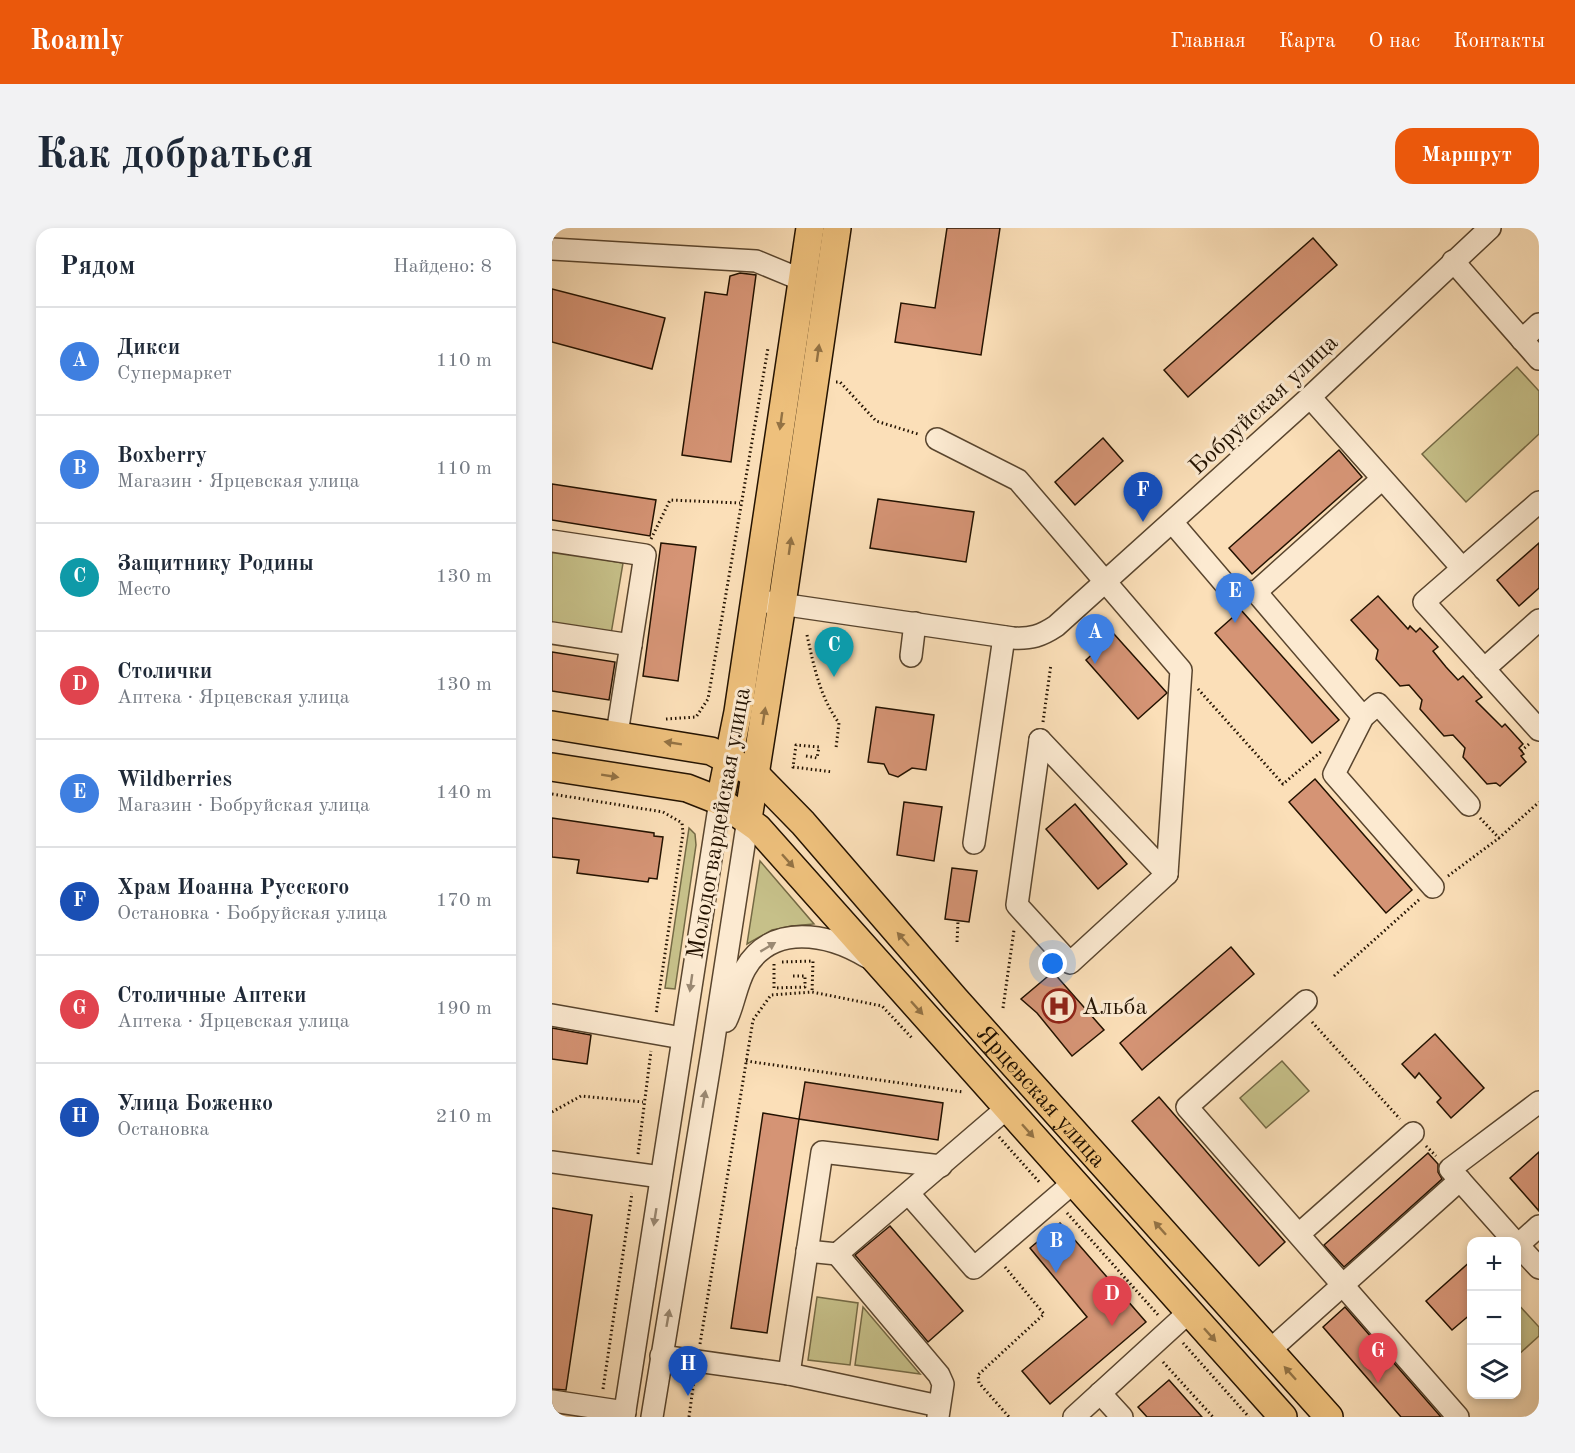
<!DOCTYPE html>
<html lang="ru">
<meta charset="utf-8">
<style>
body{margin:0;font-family:"Old Standard TT",serif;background:#f2f2f3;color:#1f2937}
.controls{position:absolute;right:18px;bottom:18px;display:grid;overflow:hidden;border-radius:12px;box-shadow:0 3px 9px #0003}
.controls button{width:54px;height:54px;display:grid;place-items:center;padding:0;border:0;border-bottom:2px solid #e0e1e3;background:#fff;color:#1f2937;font:30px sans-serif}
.you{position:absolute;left:501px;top:736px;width:21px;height:21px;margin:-15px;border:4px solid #fff;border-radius:50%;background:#1a73e8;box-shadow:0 0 0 9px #1a73e833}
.badge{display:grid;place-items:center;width:39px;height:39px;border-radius:50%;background:#ea580c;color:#fff;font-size:20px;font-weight:700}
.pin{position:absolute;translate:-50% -50px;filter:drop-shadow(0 2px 3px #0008)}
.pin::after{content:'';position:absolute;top:32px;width:21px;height:18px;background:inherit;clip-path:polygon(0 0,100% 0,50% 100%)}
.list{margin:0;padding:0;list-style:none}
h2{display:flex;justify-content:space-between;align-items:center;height:78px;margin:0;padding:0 24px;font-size:26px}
h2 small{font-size:20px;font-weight:400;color:#747a83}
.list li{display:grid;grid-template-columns:39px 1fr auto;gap:18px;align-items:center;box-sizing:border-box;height:108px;padding:0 24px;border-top:2px solid #e0e1e3}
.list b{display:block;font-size:22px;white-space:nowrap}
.list p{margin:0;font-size:20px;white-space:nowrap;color:#747a83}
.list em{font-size:20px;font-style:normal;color:#747a83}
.icon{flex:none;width:33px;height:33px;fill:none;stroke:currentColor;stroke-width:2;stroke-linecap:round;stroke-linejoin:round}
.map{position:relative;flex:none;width:987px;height:1189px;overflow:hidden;border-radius:18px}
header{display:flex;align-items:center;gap:36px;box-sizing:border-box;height:84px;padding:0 30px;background:#ea580c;color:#fff}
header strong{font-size:28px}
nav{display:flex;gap:33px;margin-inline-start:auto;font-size:21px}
.intro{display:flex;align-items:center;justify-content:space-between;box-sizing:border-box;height:144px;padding:0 36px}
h1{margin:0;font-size:42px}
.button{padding:15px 27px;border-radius:18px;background:#ea580c;color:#fff;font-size:21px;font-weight:700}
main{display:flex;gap:36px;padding:0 36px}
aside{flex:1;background:#fff;border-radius:18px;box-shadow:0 3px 9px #0003}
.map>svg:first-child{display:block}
.green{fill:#c6c089;stroke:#746944;stroke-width:1.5}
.building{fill:#d59475;stroke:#231200;stroke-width:1.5}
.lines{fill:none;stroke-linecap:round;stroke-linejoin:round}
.minor-casing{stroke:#59452e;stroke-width:24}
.major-casing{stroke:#231200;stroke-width:30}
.path{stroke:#231200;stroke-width:3;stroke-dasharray:1.5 3;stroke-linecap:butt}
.minor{stroke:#fcead1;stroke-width:21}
.major{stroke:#eec07c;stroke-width:27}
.oneway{fill:#937244}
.oneway2{fill:#9a8973}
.labels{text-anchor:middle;stroke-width:6;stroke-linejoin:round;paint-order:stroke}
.street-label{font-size:24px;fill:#231200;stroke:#fcead1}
.poi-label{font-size:24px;fill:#231200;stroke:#fcead1;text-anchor:start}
</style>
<header>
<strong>Roamly</strong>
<nav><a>Главная</a><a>Карта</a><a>О нас</a><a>Контакты</a></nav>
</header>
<div class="intro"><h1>Как добраться</h1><a class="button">Маршрут</a></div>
<main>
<aside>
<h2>Рядом<small>Найдено: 8</small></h2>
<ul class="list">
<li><span class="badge" style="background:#3f7fe0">A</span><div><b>Дикси</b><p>Супермаркет</p></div><em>110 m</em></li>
<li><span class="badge" style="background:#3f7fe0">B</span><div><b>Boxberry</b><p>Магазин · Ярцевская улица</p></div><em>110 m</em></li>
<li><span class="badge" style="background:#0f9aa8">C</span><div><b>Защитнику Родины</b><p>Место</p></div><em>130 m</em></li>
<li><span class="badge" style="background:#e0444e">D</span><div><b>Столички</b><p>Аптека · Ярцевская улица</p></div><em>130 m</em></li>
<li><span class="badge" style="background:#3f7fe0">E</span><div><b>Wildberries</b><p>Магазин · Бобруйская улица</p></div><em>140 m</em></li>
<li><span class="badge" style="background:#1a4fb4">F</span><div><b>Храм Иоанна Русского</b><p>Остановка · Бобруйская улица</p></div><em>170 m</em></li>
<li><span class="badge" style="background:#e0444e">G</span><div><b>Столичные Аптеки</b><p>Аптека · Ярцевская улица</p></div><em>190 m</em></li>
<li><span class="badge" style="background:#1a4fb4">H</span><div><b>Улица Боженко</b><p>Остановка</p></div><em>210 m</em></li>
</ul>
</aside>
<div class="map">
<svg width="987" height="1189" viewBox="0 0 987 1189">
<rect width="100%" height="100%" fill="#fbdfb8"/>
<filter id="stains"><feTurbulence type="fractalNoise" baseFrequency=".00333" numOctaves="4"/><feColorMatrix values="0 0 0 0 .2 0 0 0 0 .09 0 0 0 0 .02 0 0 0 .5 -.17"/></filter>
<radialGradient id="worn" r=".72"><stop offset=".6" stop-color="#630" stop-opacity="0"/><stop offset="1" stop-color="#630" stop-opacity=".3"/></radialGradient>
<g class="green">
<polygon points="965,139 987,163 987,206 914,274 870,226"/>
<polygon points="0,323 71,335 59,406 0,396"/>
<polygon points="137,600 143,606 144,617 123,761 113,760"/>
<polygon points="208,633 262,696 240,698 220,702 195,716"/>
<polygon points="730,833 757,863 714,900 688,870"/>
<polygon points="265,1069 306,1075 298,1137 256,1132"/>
<polygon points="964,1074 987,1099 987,1108 965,1128"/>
<polygon points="311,1079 368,1146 303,1137"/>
</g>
<g class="building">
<polygon points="395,0 448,0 429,127 343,114 349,75 383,80"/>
<polygon points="761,10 785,37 636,169 612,142"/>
<polygon points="188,45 204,47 179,234 130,227 153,64 175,67 178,48"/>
<polygon points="0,61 113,90 100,141 0,114"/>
<polygon points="551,210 571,233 523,277 503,254"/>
<polygon points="787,222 810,249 700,346 677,320"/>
<polygon points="0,256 104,272 98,308 0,292"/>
<polygon points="326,271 422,284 414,334 318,320"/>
<polygon points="109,315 144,319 126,453 91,448"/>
<polygon points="987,315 987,360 967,378 945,352"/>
<polygon points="826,368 856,401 858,398 864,404 868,400 886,419 881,423 894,439 906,452 911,448 930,469 924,473 950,499 953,496 971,516 967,520 972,526 969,528 974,534 948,558 944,555 935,556 911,529 913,520 901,507 892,508 868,481 870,472 857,457 848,458 824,431 826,422 799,392"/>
<polygon points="689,382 787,492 760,515 663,405"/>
<polygon points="562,406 615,465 586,491 534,432"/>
<polygon points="0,424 63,434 57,472 0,463"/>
<polygon points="324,479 382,487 374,542 360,540 346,549 337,546 332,536 316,534"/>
<polygon points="763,551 860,662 834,685 737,574"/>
<polygon points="352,574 390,579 382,633 345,627"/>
<polygon points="523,576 575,636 546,661 494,601"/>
<polygon points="0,590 102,605 102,608 111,609 105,651 97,650 96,654 25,645 27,632 0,629"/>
<polygon points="400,640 425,643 417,694 393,691"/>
<polygon points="679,719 702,746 590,842 568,815"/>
<polygon points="501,744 552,802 520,828 485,785 469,771"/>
<polygon points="0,800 39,807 35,836 0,831"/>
<polygon points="883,806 932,860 899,890 885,874 889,870 867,845 863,850 850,836"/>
<polygon points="253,854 391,875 386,912 247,891"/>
<polygon points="607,869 733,1014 707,1038 580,893"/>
<polygon points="211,885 247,891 215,1105 179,1100"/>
<polygon points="987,924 987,983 958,950"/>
<polygon points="876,925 886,936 886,944 890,951 792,1039 772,1017"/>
<polygon points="0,980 40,987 14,1162 0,1161"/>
<polygon points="508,995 594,1094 498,1176 470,1143 535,1089 478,1020"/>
<polygon points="338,998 411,1083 376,1114 303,1027"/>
<polygon points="920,1032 920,1085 900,1102 874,1073"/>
<polygon points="793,1079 889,1189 849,1189 771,1099"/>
<polygon points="617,1152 650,1189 595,1189 586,1179"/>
</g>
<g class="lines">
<g class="minor-casing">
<g id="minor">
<polyline points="0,21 204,33 250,52"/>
<polyline points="901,33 987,131"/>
<polyline points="970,112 987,96"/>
<polyline points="758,169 910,340"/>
<polyline points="385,211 466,252 629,442 615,646 518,735 465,677 488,512"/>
<polyline points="987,274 872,374 987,502"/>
<polyline points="620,294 679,363 704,364 811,489"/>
<polyline points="0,313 93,327 65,506"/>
<polyline points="704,364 830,251"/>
<path d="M215,374L461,410C479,411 489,408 504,398L758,169L938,0"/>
<polyline points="0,405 79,417"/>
<polyline points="359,428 363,395"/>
<polyline points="932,441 987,392"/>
<polyline points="488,512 615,646"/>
<polyline points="422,615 452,409"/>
<polyline points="881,659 782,546 811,489 826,476 917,577"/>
<polyline points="754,773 635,879 906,1189"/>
<polyline points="0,787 130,810"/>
<path d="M174,793C182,777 184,757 193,741C220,694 277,706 315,729"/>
<polyline points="0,934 109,949"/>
<polyline points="357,966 422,1040 522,954"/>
<polyline points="747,1006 861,905"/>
<polyline points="963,1014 898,941 987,874"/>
<polyline points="964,1015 987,1040"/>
<polyline points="966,1017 987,998"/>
<polyline points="255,1023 285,1026 455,880"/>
<polyline points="285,1026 387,1147 391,1156 386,1189"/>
<polyline points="717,1123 908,952"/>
<polyline points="109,1128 237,1146 387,1178"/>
<polyline points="237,1146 270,924 389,938"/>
<polyline points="548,1165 570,1189"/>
<polyline points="0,1173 73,1184"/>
<polyline points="72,1189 168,573"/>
<polyline points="100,1189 160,824 196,591"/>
<polyline points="522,1189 637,1084"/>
</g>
</g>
<g class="major-casing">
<g id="major">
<path id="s1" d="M0,497L159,523L203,546L251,595L403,771L777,1189"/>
<polyline points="0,539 135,560 168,573 206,600 731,1189"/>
<polyline points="168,573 186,484 258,0"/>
<polyline points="196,591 230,376 285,0"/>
</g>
</g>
<g class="path">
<polyline points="284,154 288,154 324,193 366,206"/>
<polyline points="99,311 118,272 188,275"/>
<path d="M255,407C262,439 268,469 287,495L284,520"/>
<polyline points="646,461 731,556 771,522"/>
<polyline points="114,491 144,489 156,471 216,120"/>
<polyline points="491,494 499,436"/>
<polyline points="969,523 977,516"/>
<polyline points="254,528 265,530 267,519 244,517 241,539 281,544"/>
<polyline points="0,566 111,584 130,595 131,605 104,786"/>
<polyline points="928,590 947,610 987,574"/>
<polyline points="896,648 947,610"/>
<polyline points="405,714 406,693"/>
<polyline points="230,734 261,733 260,764"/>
<polyline points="222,736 222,760 253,759 253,748 239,748"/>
<polyline points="782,748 868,671"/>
<polyline points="451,780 462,702"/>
<polyline points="760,794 848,891"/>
<polyline points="194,833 411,864"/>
<polyline points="0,884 29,868 91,874"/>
<polyline points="447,909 489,956"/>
<polyline points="874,918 884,928"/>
<polyline points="86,926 99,823"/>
<polyline points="515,985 607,1088"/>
<polyline points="453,1039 492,1086 426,1147 427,1155 457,1189"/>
<polyline points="631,1115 697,1189"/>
<polyline points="148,1116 201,792 219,767 260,764 330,778 360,810"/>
<polyline points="611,1134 661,1189"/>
<polyline points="51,1161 80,965"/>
<polyline points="137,1189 142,1152"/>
</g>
<use href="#minor" class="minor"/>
<use href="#major" class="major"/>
</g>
<defs><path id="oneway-solid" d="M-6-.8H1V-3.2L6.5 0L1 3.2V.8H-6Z" transform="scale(1.5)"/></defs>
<g class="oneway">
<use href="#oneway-solid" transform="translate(266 125) rotate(-82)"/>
<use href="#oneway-solid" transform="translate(229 193) rotate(98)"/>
<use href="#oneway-solid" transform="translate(238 318) rotate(-82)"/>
<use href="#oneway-solid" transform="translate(212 488) rotate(-81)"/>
<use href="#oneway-solid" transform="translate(121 515) rotate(-171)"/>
<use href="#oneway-solid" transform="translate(58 548) rotate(9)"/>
<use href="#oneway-solid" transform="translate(236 633) rotate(48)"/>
<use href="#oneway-solid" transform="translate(351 711) rotate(-131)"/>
<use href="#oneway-solid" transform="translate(365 780) rotate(48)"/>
<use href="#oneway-solid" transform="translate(476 903) rotate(48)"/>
<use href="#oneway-solid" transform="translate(608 1000) rotate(-132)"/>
<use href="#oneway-solid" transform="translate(658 1107) rotate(48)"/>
<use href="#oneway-solid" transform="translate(738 1145) rotate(-132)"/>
</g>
<g class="oneway2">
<use href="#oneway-solid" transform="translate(216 719) rotate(-31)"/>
<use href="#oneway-solid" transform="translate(139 755) rotate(98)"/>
<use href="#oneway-solid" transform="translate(152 871) rotate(-80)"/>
<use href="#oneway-solid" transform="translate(103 989) rotate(99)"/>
<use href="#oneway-solid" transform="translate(116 1090) rotate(-80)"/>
</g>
<defs>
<g id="hospital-ring" transform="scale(1.725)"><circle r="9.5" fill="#fcead1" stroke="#8f2418" stroke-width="1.5"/><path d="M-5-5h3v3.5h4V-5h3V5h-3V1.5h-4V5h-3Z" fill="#8f2418"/></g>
</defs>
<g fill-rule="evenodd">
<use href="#hospital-ring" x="507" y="778"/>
</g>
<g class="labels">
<g class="street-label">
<text transform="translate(711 176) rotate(-43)" y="8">Бобруйская улица</text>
<text transform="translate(166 595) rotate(-80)" y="8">Молодогвардейская улица</text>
<text dy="8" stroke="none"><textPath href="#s1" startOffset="642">Ярцевская улица</textPath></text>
</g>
<g class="poi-label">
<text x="530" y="786">Альба</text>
</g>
</g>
<rect width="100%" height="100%" filter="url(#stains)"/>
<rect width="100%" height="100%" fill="url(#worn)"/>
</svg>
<div class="controls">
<button>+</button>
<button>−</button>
<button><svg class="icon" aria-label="layers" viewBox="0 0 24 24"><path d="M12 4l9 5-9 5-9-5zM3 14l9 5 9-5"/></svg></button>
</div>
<div class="you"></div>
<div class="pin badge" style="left:543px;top:436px;background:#3f7fe0">A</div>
<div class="pin badge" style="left:504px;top:1045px;background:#3f7fe0">B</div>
<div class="pin badge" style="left:282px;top:449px;background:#0f9aa8">C</div>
<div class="pin badge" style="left:560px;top:1098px;background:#e0444e">D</div>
<div class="pin badge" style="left:683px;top:395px;background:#3f7fe0">E</div>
<div class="pin badge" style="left:591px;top:294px;background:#1a4fb4">F</div>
<div class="pin badge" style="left:826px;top:1155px;background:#e0444e">G</div>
<div class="pin badge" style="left:136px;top:1168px;background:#1a4fb4">H</div>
</div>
</main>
